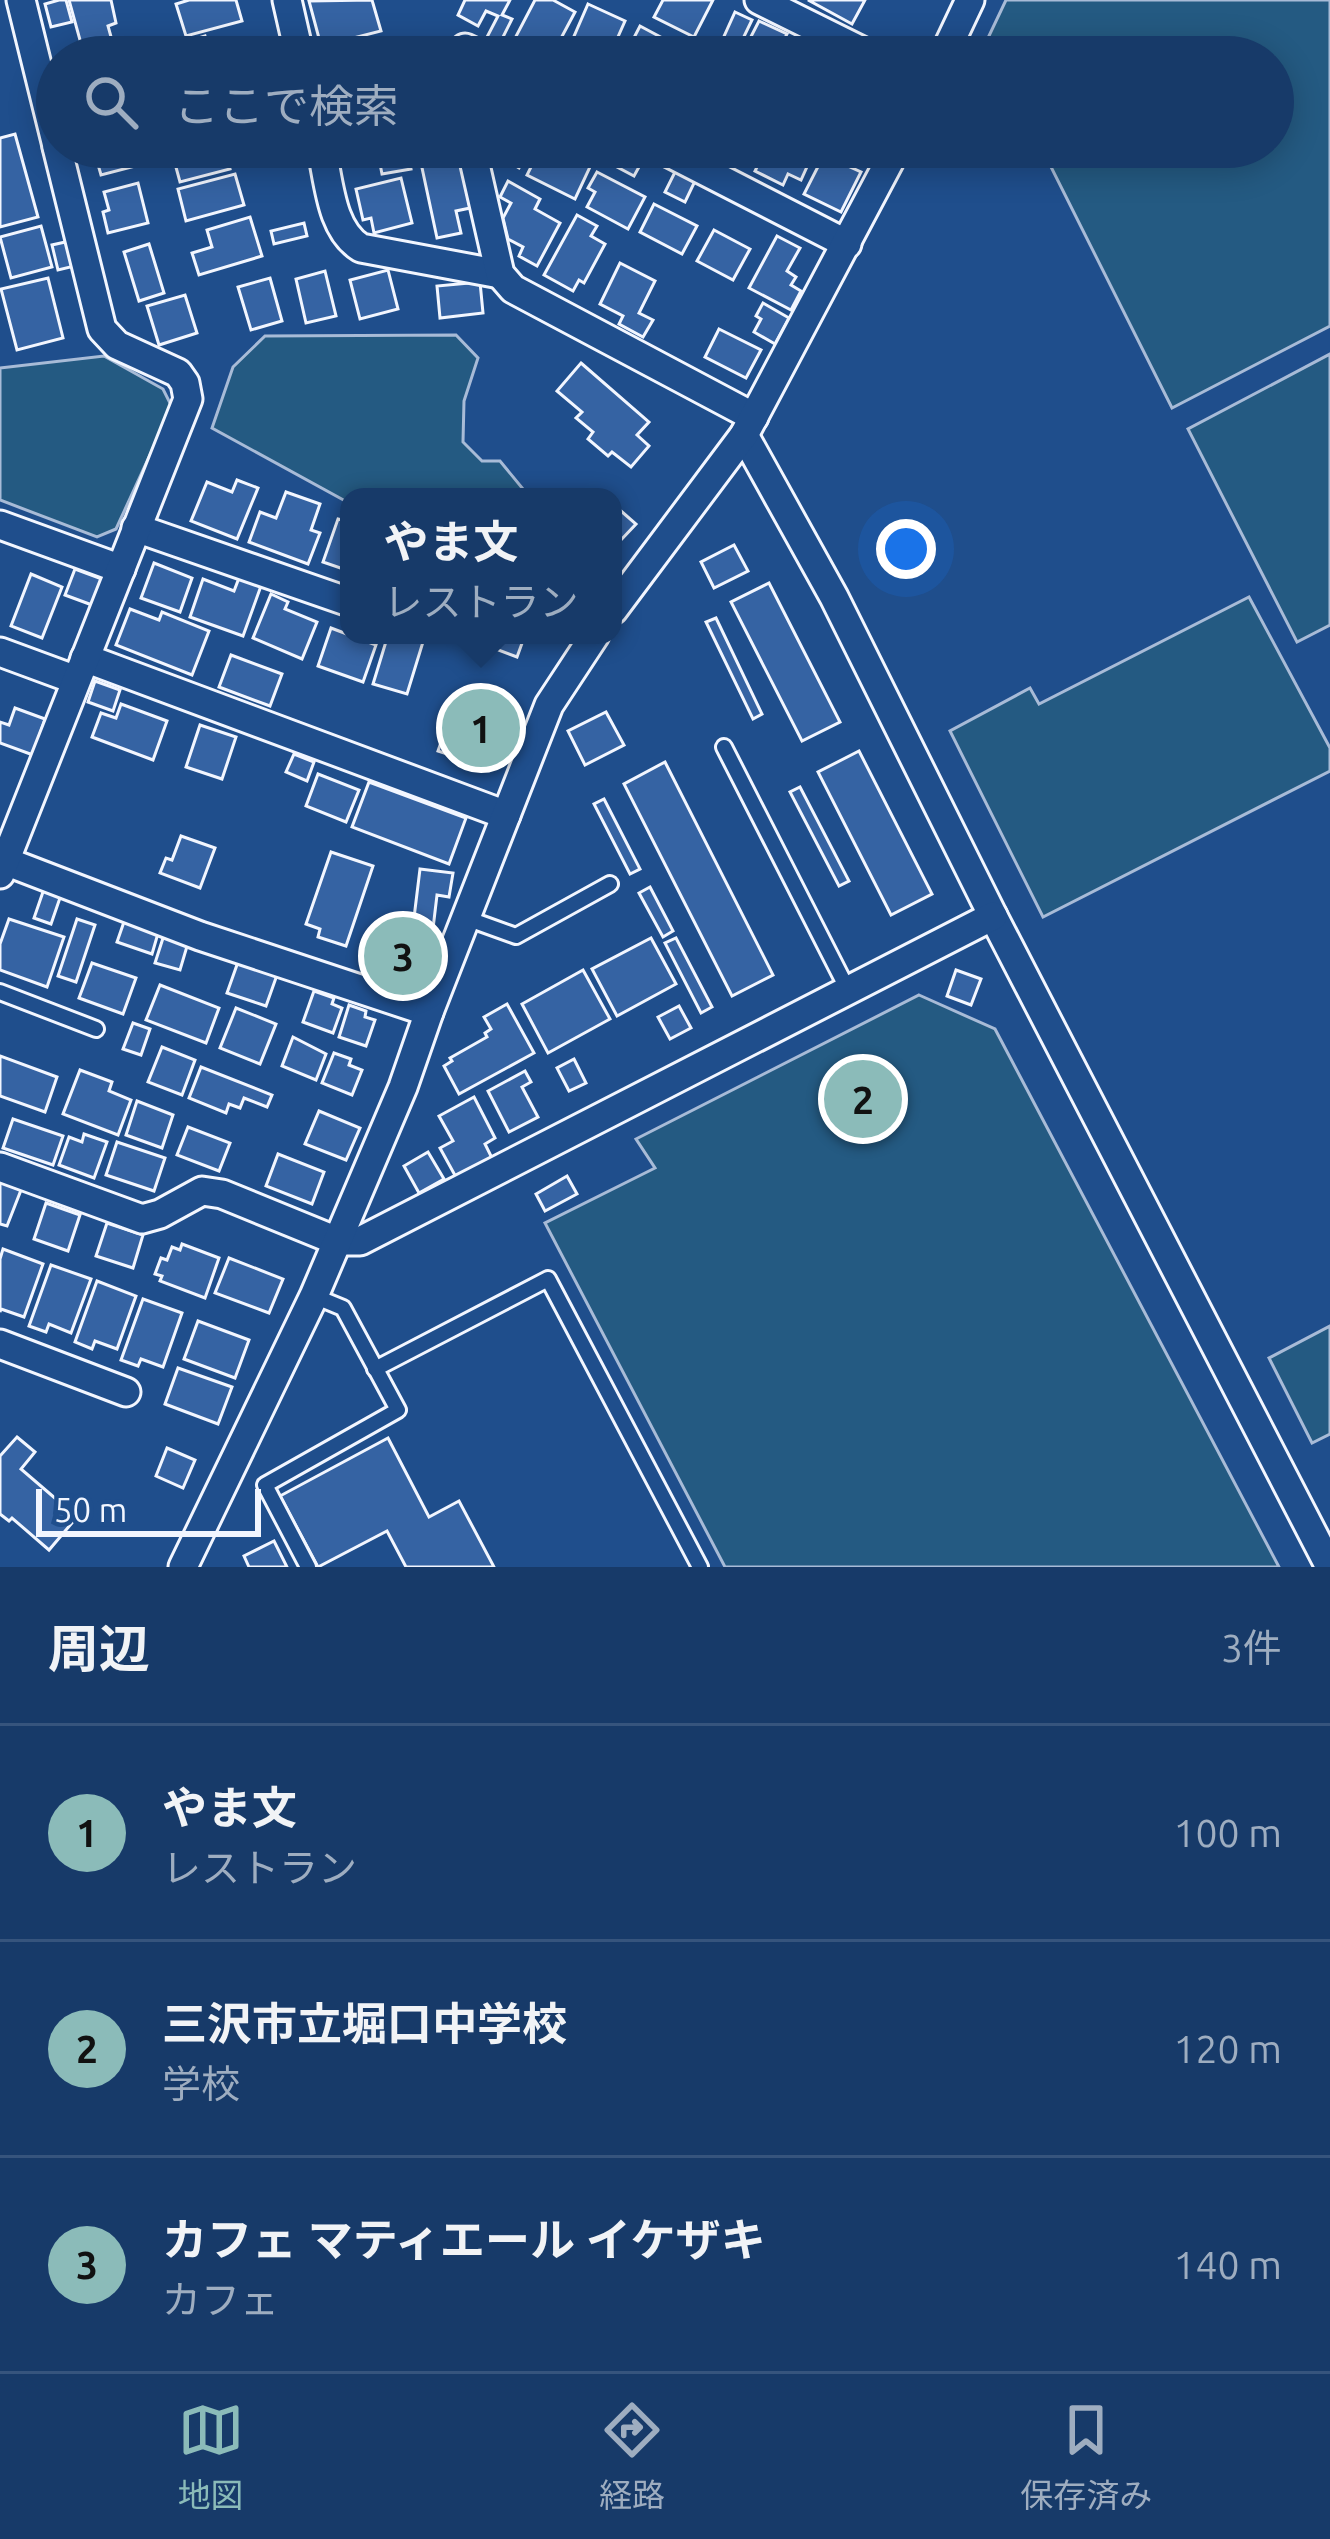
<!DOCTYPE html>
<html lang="ja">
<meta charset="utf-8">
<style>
body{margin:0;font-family:Ubuntu,"Noto Sans JP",sans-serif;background:#244571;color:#f1f3f6}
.scale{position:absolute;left:36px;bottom:30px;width:225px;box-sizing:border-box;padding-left:12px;border:6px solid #f2f6ff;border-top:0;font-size:33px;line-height:42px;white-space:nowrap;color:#f2f6ff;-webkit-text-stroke:9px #1f4e8c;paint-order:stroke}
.you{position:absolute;left:906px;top:549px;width:42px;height:42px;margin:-30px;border:9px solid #fff;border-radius:50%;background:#1a73e8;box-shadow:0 0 0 18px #1a73e833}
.badge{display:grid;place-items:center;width:78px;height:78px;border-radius:50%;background:#8bbbb9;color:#111;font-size:39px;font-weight:700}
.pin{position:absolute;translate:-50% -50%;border:6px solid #fff;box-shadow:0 3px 12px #0006}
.popup{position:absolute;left:340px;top:488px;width:282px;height:156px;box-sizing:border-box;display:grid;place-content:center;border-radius:24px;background:#173a69;filter:drop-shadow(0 3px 9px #0005);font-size:39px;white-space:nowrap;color:#9eadc0}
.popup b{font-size:45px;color:#f1f3f6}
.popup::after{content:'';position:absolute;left:50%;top:100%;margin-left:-24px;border:24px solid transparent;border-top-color:#173a69}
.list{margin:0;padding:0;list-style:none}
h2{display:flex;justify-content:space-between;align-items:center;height:156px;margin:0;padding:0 48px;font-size:51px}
h2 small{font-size:39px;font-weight:400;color:#9eadc0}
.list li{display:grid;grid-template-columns:78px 1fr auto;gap:36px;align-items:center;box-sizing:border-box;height:216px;padding:0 48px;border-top:3px solid #36547d}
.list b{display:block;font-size:45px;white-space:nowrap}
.list p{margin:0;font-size:39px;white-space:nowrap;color:#9eadc0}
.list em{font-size:39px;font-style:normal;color:#9eadc0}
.icon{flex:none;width:66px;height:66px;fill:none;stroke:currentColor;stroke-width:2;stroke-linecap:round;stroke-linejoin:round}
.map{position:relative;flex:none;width:1330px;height:1567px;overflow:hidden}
.search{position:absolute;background:#173a69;box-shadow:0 6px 30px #0003;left:36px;right:36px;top:36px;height:132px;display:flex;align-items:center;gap:30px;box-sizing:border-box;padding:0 42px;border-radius:66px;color:#9eadc0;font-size:45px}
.sheet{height:804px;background:#173a69}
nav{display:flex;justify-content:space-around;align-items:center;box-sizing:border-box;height:168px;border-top:3px solid #36547d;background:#173a69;font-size:33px;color:#9eadc0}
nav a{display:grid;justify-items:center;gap:6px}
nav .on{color:#8bbbb9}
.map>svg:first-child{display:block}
.green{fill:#245a82;stroke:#a8bbd7;stroke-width:3}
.building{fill:#3563a3;stroke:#f2f6ff;stroke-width:3}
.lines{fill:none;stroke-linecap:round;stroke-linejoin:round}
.service-casing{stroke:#f2f6ff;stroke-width:20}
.minor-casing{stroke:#f2f6ff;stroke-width:33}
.service{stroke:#1f4e8c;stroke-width:14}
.minor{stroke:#1f4e8c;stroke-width:27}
</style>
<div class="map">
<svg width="1330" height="1567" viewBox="0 0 1330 1567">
<rect width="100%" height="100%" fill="#1f4e8c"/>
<g class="green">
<polygon points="1006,0 1330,0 1330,326 1172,408 1041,147 1273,147 1273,57 995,57 987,40"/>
<polygon points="456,335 478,358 464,401 463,442 482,461 500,461 523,489 526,497 349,497 349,503 212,428 233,367 265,336"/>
<polygon points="1330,354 1330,625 1297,642 1188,429"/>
<polygon points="104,356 163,389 172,407 116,529 97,537 0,500 0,368"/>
<polygon points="1249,597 1330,748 1330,771 1043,917 950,731 1030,688 1039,704"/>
<polygon points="919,995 995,1029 1279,1567 725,1567 545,1223 655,1168 636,1139"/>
<polygon points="1330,1326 1330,1434 1312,1443 1269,1358"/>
</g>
<g class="building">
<polygon points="59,0 66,0 72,22 51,27 45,4"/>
<polygon points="69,0 111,0 116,23 108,26 113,44 83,51"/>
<polygon points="189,0 236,0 242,21 186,36 176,4"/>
<polygon points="372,0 381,31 357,37 363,57 324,57 309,1"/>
<polygon points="465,0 510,0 502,15 512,19 499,45 486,39 498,16 486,11 478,26 458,15"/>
<polygon points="535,0 553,0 575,12 551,57 527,57 530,51 513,42"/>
<polygon points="663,0 713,0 694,37 654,17"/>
<polygon points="808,0 865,0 852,24"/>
<polygon points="588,4 625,21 609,57 565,57"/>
<polygon points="735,12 752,20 737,51 721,43"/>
<polygon points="759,21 787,34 779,50 789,54 797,37 822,50 818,57 741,56"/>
<polygon points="640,26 681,48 677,57 624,57"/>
<polygon points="205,36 211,57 159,57 157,51"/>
<polygon points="15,134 38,217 0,227 0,138"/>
<polygon points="93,147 147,147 151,162 101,175"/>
<polygon points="180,147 224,147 230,169 180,182 171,149"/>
<polygon points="426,147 457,147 470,208 456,211 461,233 437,238 418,149"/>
<polygon points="495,147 531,147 519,168 501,157 504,152"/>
<polygon points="541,147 568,147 564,154 590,167 575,199 527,175"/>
<polygon points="610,147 628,147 645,156 634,176 604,160"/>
<polygon points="767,147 802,147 800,152 811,158 801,180 788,174 783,185 755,171"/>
<polygon points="828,147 837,147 854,156 848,166 861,172 841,212 804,194"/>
<polygon points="408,153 411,169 382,174 379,159"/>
<polygon points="676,170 696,179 685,202 665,192"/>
<polygon points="597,172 645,197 628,229 587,207 595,192 588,188"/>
<polygon points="235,174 244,205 186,221 178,189"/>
<polygon points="401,178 412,223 374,233 371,218 363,220 356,189"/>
<polygon points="508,181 540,199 535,209 560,223 537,266 519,256 523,247 508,239 503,218 511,203 500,197"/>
<polygon points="138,183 148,223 108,233 103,212 109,210 104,192"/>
<polygon points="654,204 697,226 682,254 640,232"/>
<polygon points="577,215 597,226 591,236 605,244 584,283 579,280 573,291 544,275"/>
<polygon points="250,217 262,256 199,275 192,253 212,247 207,230"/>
<polygon points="304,223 307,236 274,244 271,231"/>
<polygon points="41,226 52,267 11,278 0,237"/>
<polygon points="714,230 750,249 733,280 697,261"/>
<polygon points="777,236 800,248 787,271 796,277 791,285 801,291 791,310 749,288"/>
<polygon points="74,240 79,265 58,270 52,245"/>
<polygon points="149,244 164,293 139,301 124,252"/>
<polygon points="620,263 655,281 639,313 653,320 643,337 619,324 623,316 600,304"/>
<polygon points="388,270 398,309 360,319 350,280"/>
<polygon points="325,271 336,316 306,323 296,279"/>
<polygon points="48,278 63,338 17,350 1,289"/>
<polygon points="270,278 282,321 251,330 238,287"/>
<polygon points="480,282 483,313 440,318 437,286"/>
<polygon points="185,295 197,333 159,345 147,306"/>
<polygon points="763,303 789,318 775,344 754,332 761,319 756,316"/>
<polygon points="719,329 761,350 746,378 705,357"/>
<polygon points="581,363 649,422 637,435 649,446 631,467 612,452 608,456 588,439 593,432 576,418 582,412 557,391"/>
<polygon points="237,480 258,488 237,539 191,521 207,482 232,492"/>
<polygon points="286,492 320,504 311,530 320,533 308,564 249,542 260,512 276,518"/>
<polygon points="621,511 636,524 620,541 613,535 613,520"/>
<polygon points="338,519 349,522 349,571 323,562"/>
<polygon points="734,545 748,571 714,588 701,562"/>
<polygon points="154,563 192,578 180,612 141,598"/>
<polygon points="75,569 102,579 92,605 65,595"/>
<polygon points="31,574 62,587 42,638 11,626"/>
<polygon points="239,578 261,586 243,636 190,617 203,579 234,591"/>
<polygon points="769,583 840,722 802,741 731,602"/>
<polygon points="271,594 288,602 285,609 317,622 302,659 253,638"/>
<polygon points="130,609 159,620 162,612 209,631 192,675 116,645"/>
<polygon points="716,618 762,714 753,719 706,622"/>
<polygon points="331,628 376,645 363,682 318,666"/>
<polygon points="388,635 403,635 423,642 407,694 373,684"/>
<polygon points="459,635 525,635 517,657"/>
<polygon points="231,655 282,674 270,706 219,687"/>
<polygon points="95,681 120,690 113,711 88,702"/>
<polygon points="121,704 167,721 153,760 92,737 101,713 116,718"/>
<polygon points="15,708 45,719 33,755 0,743 0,722 9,725"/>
<polygon points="606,712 624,745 585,765 568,731"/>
<polygon points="450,716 492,730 481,765 438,751"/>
<polygon points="200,725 236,737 222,779 186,767"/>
<polygon points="859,751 932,894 891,915 818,772"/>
<polygon points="294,754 314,762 307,781 286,772"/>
<polygon points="665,762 773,975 732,996 624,784"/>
<polygon points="318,774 359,790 346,822 306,806"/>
<polygon points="369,782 466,818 449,864 352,827"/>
<polygon points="800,787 849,881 839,886 790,792"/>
<polygon points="604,799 640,869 630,874 594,804"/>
<polygon points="181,836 215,848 200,888 160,873 166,858 172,860"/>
<polygon points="331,852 373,866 346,946 318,937 320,929 306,924"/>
<polygon points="420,869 453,873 449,897 437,895 432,937 412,934"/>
<polygon points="650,887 673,931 663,937 639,893"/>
<polygon points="44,889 61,895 51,924 34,918"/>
<polygon points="9,919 64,937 47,987 0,970 0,944"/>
<polygon points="77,919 95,925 76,982 58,976"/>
<polygon points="125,919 159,930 152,954 117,942"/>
<polygon points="379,928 407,937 394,977 367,968"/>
<polygon points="164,935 188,943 180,970 155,963"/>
<polygon points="651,938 676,984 617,1016 592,969"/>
<polygon points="676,938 712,1007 701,1013 665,943"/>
<polygon points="238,962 277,975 266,1006 227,993"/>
<polygon points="92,963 136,978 123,1014 79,998"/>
<polygon points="583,970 610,1019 548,1053 522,1004"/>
<polygon points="956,970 981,979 971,1005 947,996"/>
<polygon points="160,985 219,1008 206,1043 146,1020"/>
<polygon points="314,991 334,998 332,1004 342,1008 333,1033 303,1022"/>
<polygon points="507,1004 534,1053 459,1094 444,1066 452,1061 450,1058 487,1037 485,1033 491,1029 484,1017"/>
<polygon points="349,1005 366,1011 365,1017 375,1020 366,1046 339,1037"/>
<polygon points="679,1006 691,1028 670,1039 658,1017"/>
<polygon points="236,1008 276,1024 260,1064 220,1048"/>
<polygon points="133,1023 150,1029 141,1055 123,1049"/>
<polygon points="293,1037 326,1054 316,1080 282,1066"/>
<polygon points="162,1047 195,1060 182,1095 148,1082"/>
<polygon points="334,1053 351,1059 349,1065 362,1070 352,1095 322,1083"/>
<polygon points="0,1056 57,1077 45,1112 0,1096"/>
<polygon points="574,1059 586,1083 569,1091 557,1068"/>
<polygon points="201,1067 272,1095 267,1107 244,1098 240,1108 229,1104 226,1113 189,1098"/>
<polygon points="80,1070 112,1082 109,1091 131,1100 118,1135 63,1114"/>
<polygon points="525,1071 531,1082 522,1087 538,1117 509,1132 488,1091"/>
<polygon points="474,1097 495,1138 485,1144 493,1160 457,1179 440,1148 453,1141 439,1116"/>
<polygon points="137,1101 173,1115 162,1148 126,1135"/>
<polygon points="319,1111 360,1128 346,1160 305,1144"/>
<polygon points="13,1119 63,1136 53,1165 3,1148"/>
<polygon points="188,1127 230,1143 219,1171 177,1155"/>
<polygon points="84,1134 107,1142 94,1178 59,1165 69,1137 82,1142"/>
<polygon points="117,1142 165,1158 154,1191 106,1175"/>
<polygon points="428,1152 444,1179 419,1193 404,1166"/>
<polygon points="278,1154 324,1172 312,1204 266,1186"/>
<polygon points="567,1176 577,1194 545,1211 536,1194"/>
<polygon points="0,1182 21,1190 7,1226 0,1224"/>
<polygon points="46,1203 80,1215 68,1251 34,1239"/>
<polygon points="107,1223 143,1235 133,1268 96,1256"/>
<polygon points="182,1244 219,1258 205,1298 160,1281 162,1276 155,1274 161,1258 167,1260 172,1247 180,1250"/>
<polygon points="3,1249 43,1264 24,1317 1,1309 0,1312 0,1259"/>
<polygon points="229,1258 283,1279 269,1313 215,1293"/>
<polygon points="51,1265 91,1279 71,1333 49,1324 46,1332 29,1326"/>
<polygon points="97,1281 136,1296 117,1349 95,1341 92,1349 75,1342"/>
<polygon points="143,1299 182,1313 163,1367 141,1359 138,1366 121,1360"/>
<polygon points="198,1321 249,1340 235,1378 184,1359"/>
<polygon points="178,1368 232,1387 218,1424 165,1404"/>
<polygon points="17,1437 35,1452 21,1469 77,1517 49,1550 12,1518 9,1521 0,1514 0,1456"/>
<polygon points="388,1438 429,1517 459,1501 494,1567 406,1567 387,1531 318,1567 280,1496"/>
<polygon points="167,1448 195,1460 183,1488 156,1476"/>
<polygon points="274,1541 287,1567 249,1567 244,1556"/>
</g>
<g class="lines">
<g class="service-casing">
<g id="service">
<polyline points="724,747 848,990"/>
<polyline points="466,918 516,936 610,884"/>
<polyline points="0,992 96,1029"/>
<polyline points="375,1369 548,1279 700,1567"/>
<polyline points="308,1567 265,1485 398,1410 343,1308 314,1296"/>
</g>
</g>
<g class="minor-casing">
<g id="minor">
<polyline points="21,0 57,146"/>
<polyline points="287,0 300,57"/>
<polyline points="759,0 874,57"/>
<polyline points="460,57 465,48 484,57"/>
<polyline points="943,57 970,0"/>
<path d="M321,147C329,180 330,229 361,248L500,274"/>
<polyline points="471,147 500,274 513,289 754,417"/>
<polyline points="658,147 847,244"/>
<polyline points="744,435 834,597 993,916 1330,1567"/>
<polyline points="0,525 121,569"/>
<polyline points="136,528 349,602"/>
<polyline points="613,610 744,435 897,147"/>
<polyline points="0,652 76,680"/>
<polyline points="85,658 506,815"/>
<polyline points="5,861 200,936 429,1012"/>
<polyline points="0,874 188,399 185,383 178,373 117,345 102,329 57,147"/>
<polyline points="0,1167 142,1219 160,1214 202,1191 222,1194 337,1241 360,1241 993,916"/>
<polyline points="0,1344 126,1392"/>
<polyline points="183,1567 314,1296 403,1087 429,1012 549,705 595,635"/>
</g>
</g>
<use href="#service" class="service"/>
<use href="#minor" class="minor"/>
</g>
</svg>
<div class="scale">50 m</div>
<div class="you"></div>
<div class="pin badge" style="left:481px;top:728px">1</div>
<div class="popup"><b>やま文</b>レストラン</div>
<div class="pin badge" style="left:863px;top:1099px">2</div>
<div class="pin badge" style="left:403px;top:956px">3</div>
<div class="search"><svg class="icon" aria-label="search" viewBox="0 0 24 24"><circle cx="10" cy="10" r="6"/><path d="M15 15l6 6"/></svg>ここで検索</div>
</div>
<section class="sheet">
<h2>周辺<small>3件</small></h2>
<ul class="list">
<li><span class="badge">1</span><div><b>やま文</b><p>レストラン</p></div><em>100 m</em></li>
<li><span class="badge">2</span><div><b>三沢市立堀口中学校</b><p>学校</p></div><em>120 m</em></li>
<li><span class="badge">3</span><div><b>カフェ マティエール イケザキ</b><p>カフェ</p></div><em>140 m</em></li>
</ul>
</section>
<nav>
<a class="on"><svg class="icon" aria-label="map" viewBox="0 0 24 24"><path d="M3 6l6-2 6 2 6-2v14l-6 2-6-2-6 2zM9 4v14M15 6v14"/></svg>地図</a>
<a><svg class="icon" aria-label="directions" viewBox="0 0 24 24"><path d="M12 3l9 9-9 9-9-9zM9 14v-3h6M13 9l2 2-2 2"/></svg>経路</a>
<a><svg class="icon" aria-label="saved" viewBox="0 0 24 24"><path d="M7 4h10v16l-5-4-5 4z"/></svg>保存済み</a>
</nav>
